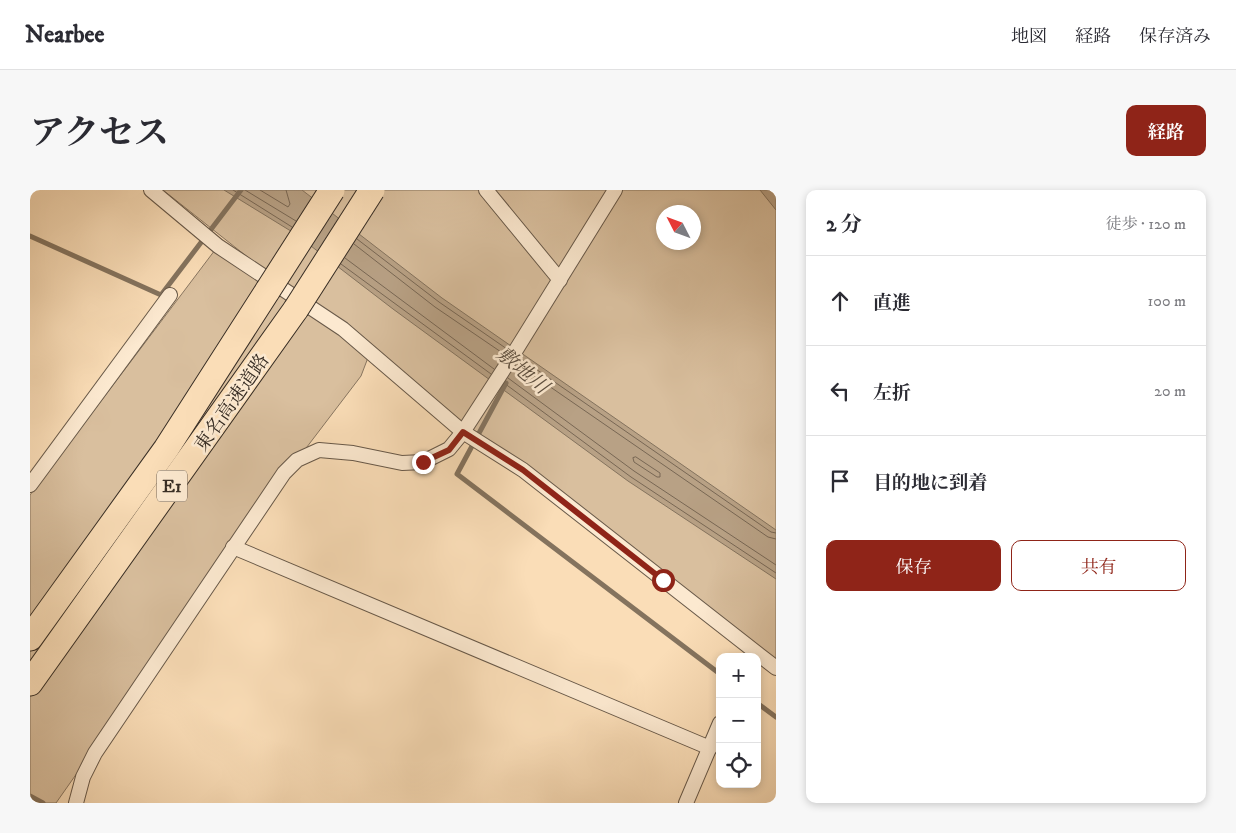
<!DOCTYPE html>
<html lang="ja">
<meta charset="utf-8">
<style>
body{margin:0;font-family:"IM FELL DW Pica","Noto Serif JP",serif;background:#f7f7f7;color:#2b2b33}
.controls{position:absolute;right:15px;bottom:15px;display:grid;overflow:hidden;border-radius:10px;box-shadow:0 2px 8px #0003}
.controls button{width:45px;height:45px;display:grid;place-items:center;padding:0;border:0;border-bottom:1px solid #e1e1e2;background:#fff;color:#2b2b33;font:25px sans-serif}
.compass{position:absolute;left:626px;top:15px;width:45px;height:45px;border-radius:50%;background:#fff;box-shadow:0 2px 8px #0003;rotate:312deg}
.stop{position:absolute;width:15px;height:15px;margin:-11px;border:4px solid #8f2418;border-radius:50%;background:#fff}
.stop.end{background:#8f2418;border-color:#fff;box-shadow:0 1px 5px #0008}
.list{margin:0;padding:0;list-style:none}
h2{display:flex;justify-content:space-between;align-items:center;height:65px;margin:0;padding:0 20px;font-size:21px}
h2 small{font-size:16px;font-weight:400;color:#7c7c81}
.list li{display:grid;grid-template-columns:32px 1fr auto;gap:15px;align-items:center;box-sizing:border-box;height:90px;padding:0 20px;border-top:1px solid #e1e1e2}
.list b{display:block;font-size:19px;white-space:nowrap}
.list em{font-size:16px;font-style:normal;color:#7c7c81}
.actions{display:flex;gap:10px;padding:15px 20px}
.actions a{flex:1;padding:11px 0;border:1px solid #8f2418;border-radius:10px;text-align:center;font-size:18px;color:#8f2418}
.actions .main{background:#8f2418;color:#fff}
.icon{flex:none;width:28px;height:28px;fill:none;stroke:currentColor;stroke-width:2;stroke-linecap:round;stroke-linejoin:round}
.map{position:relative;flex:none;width:746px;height:613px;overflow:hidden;border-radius:10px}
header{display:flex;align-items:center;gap:30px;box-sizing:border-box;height:70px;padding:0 25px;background:#fff;border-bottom:1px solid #e1e1e2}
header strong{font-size:24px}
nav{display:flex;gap:28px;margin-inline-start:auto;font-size:18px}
.intro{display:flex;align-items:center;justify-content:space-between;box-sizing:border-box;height:120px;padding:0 30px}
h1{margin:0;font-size:35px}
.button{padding:12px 22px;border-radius:10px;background:#8f2418;color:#fff;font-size:18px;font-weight:700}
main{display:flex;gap:30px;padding:0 30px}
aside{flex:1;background:#fff;border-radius:10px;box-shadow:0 2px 8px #0003}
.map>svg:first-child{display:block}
.green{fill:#d9bf9e;stroke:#887661;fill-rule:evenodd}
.water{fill:#b8a185;stroke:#84735e}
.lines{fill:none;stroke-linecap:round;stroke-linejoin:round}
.shore{stroke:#786754;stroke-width:1}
.stream{stroke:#84735e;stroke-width:5}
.street-casing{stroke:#685949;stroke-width:16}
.highway-casing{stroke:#372d24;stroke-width:27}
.street{stroke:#fce9d0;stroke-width:14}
.highway{stroke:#faddb7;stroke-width:25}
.highway-bridge-casing{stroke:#372d24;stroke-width:27;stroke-linecap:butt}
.highway-bridge{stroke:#faddb7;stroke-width:25}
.route{stroke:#8f2418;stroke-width:6}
.labels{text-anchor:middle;stroke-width:5;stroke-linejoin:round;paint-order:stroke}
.shield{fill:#fce9d0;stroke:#726558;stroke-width:1}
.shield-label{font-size:18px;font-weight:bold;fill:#372d24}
.street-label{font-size:19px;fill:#372d24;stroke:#fce9d0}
.water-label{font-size:20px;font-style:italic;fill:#5e5041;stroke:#fce9d0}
</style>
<header>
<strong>Nearbee</strong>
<nav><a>地図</a><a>経路</a><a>保存済み</a></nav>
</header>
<div class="intro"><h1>アクセス</h1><a class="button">経路</a></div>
<main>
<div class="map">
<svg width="746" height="613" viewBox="0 0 746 613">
<rect width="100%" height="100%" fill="#faddb7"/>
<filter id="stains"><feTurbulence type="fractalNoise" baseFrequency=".004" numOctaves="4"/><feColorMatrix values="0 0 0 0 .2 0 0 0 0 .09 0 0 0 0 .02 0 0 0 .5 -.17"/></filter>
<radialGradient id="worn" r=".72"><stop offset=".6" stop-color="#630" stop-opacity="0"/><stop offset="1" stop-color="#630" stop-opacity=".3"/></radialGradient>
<path class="green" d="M133,0H746V478L339,165L331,186L267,270L26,613H12L0,608V305L188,56L283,119ZM634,22H664V52H634Z"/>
<g class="water">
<polygon points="194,0 272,0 412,108 746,340 746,389 598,291 363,119 264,43"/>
<polygon points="730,0 746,0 746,20"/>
</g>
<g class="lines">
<g class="shore">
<polyline points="203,0 262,37"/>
<polyline points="215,0 266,31"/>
<polyline points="230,0 258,17 260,14 256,0"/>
<polyline points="327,49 409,112 477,159"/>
<polyline points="324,54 405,117 474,164"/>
<polyline points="315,68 464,179"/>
<polyline points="311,74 461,184"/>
<polyline points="490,168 741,342 746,343"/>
<polyline points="487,174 738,347 746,349"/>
<polyline points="478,188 604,281 746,375"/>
<polyline points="474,193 601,287 746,383"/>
<polygon points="606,267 630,283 630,287 627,287 604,272 603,268"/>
</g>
<g class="stream">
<polyline points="0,46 131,105 211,0"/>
<polyline points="476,193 427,284 690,484"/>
<polyline points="727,513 746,527"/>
<polyline points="0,606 13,613"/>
</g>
<g class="street-casing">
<g id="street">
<polyline points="121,0 188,56 313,139 433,242 493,280 746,478"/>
<polyline points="456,0 530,90"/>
<polyline points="0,295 140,105"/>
<polyline points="203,357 680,558"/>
<polyline points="46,613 53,587 65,563 254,283 267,270 289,260 323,263 372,273 393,272 419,259 433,242 481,168 585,0"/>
<polyline points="656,613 690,533"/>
</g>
</g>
<g class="highway-casing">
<g id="highway">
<polyline points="0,448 136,259 238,100"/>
<polyline points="0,493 266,119"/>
</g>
</g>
<use href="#street" class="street"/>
<use href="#highway" class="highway"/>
<g class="highway-bridge-casing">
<g id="highway-bridge">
<polyline points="238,100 302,0"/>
<polyline points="266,119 342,0"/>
</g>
</g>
<use href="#highway-bridge" class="highway-bridge"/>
</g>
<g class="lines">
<polyline class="route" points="393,272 419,260 433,242 493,280 633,390"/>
</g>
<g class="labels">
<rect class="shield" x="127" y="280.5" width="30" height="31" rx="4"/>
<g class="shield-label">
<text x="142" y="302">E1</text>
</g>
<g class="street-label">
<text transform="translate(201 212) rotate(-55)" y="7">東名高速道路</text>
</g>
<g class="water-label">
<text transform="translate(493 180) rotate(40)" y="7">敷地川</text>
</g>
</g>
<rect width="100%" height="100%" filter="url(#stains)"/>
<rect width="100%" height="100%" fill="url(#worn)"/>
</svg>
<div class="controls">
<button>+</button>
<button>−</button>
<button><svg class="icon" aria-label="locate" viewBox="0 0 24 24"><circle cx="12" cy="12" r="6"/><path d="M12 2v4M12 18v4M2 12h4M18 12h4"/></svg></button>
</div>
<svg class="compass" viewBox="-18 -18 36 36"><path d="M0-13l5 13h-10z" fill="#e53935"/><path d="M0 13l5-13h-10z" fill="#7c7c81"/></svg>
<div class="stop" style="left:633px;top:390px"></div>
<div class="stop end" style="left:393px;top:272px"></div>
</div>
<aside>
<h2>2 分<small>徒歩 · 120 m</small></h2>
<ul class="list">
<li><svg class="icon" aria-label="ahead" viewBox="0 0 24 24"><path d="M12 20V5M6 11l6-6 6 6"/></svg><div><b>直進</b></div><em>100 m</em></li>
<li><svg class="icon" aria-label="left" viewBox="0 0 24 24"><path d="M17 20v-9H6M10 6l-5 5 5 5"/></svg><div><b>左折</b></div><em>20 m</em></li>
<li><svg class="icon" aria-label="arrive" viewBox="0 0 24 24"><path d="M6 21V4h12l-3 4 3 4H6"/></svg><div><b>目的地に到着</b></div></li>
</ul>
<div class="actions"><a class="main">保存</a><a>共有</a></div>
</aside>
</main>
